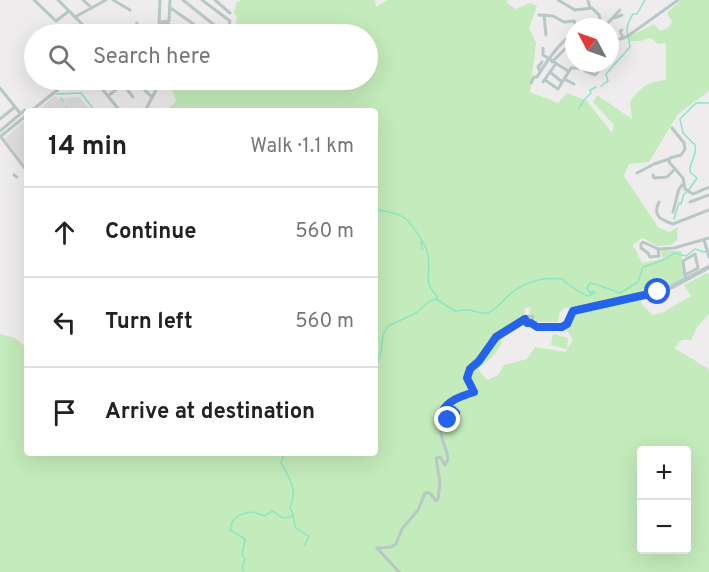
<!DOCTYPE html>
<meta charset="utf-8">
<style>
body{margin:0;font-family:Overpass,sans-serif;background:#f6f6f6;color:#222}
.controls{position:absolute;right:18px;bottom:18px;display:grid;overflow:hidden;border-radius:6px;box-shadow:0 6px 24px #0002}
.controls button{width:54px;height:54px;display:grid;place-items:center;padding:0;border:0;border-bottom:2px solid #e0e0e0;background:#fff;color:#222;font:30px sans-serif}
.compass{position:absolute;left:565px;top:18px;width:54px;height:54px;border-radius:50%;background:#fff;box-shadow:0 6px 24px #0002;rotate:311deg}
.stop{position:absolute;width:18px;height:18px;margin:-14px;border:4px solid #2563eb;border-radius:50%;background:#fff}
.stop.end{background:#2563eb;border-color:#fff;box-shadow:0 2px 6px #0008}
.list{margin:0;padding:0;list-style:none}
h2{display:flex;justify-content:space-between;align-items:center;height:78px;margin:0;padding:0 24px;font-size:26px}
h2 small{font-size:20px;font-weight:400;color:#767676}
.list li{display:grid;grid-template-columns:39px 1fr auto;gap:18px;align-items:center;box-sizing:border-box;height:90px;padding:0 24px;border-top:2px solid #e0e0e0}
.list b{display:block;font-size:22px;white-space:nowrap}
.list em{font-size:20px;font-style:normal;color:#767676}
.icon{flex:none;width:33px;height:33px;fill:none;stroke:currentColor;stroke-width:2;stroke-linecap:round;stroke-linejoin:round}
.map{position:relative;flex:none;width:709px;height:572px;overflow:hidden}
.search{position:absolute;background:#fff;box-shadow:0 6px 24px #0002;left:24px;top:24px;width:354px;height:66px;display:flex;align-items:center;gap:15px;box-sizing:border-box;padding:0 21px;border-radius:33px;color:#767676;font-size:22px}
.panel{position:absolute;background:#fff;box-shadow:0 6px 24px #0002;left:24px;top:108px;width:354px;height:348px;border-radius:6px}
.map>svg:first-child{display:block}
.education{fill:#e0dddf}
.green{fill:#c4ebbb;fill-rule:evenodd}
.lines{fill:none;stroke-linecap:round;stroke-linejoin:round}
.stream{stroke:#8ae6c5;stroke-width:1.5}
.minor{stroke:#b8c8c6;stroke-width:3}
.tertiary{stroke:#b8c8c6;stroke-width:4.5}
.route{stroke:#2563eb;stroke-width:8}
</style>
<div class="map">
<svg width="709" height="572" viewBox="0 0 709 572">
<rect width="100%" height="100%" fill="#efecee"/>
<g class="education">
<polygon points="55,96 58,99 79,97 91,111 36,111"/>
<polygon points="27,119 27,167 5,139 6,137"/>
</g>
<path class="green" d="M241,0H375L376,7L388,0H507V3L516,9L530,3L537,6L529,28L536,43L530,92L558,103L567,93L587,101L612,133L614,125L593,102L597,95L632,119L630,102C640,88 648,81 666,80V43L658,44L651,38L640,41H630L629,37L654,24L660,31L668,28L672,22L667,13L681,0H709V91L678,114L649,162L629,164L624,176L658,227L669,232L678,227L677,240L671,245L657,246L643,238L633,245L642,263L662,259L661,250L681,251L685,278L666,288L575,308H564L559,314L558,322H534V318L529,314L531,307L525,308L524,316L497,334L502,342C498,353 488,361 478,369L487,380L498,375L504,365L527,359L535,347L565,352L567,349L551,345L553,334L568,338L567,349L573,340L566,329L578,312L640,296L642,305L653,315L662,313L691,296L684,285L707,273L709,274V314L697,327L691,340H682L674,348L709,369V572H0V334L15,338L27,348V453H375V111H166L176,101L169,80L159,83L157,80H368V34H234L237,17L234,13L236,3ZM642,450H686V550H642Z"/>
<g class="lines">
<g class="stream">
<path d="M601,86L608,81L606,74L630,47C628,31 623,31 633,14H637L645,0"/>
<polyline points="57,94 81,93 95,111"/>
<polyline points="61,98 63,101"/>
<polyline points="66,107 69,111"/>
<polyline points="579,108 584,100 591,93 590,90 596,87"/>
<path d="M375,209C386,212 398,212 407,220C413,225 425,245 427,251C433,268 421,280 437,296L436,299"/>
<path d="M674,219L679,203L681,204L684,194L688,191L697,178L690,172C689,162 698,155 695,145L683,133L680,119L696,103H709"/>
<polyline points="421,242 422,249"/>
<path d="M375,368L381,352L383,334L388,326L416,313L430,301L436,299L455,311C459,311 465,309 469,310C475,311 481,314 487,313C494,311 501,303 506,298C521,283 540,277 562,279C567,284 582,294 588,296L595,293L594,291L590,293L587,288L590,283C601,285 610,290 620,293L638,282L643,267L664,260L674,253L686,256L695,249L704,252L709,250"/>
<polyline points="293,515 295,527 309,537 304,546"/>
<path d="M244,572L242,568L245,559L242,555L245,539L230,530C231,514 251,508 264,516L273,511C281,517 282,520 292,516L293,513L290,508C298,486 290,482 281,462L285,453"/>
</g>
<g class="minor">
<polyline points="34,0 56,21 69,11"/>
<polyline points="58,0 92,34"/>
<polyline points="83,0 92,8"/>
<polyline points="113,0 130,10"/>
<polyline points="160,0 159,23 163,23 174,34"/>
<polyline points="183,0 223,32"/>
<polyline points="202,0 230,21 229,26 219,34"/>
<polyline points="215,0 230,13"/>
<polyline points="558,0 575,10 592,8 599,15 600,18 594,27"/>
<polyline points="588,1 590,7"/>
<polyline points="169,7 205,32"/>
<polyline points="539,15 553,16 564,22 574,21 577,27"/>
<polyline points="544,15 546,35"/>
<polyline points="75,17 106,0"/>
<polyline points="614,18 622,15"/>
<polyline points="161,22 169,21 170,0"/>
<polyline points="165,23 170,25 178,34"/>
<polyline points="604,27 620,10"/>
<polyline points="622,30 620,31 623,38"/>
<polyline points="614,33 615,40"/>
<polyline points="133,34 137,23"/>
<polyline points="610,40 620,39 628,36 678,0"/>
<polyline points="543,48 543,55 568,71"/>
<polyline points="552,62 569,45"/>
<polyline points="540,71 538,67 542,62"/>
<polyline points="550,72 562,82"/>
<polyline points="564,79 574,84"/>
<polyline points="95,80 120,111"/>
<polyline points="134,80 152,97"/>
<polyline points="545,80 558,89 571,68 583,68 585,71 595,75 598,72 599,63"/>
<polyline points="543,82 555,65"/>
<path d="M531,83L534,77H537C545,64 560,40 574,34"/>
<polyline points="123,84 133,97"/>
<polyline points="0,88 19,112"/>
<polyline points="108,96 128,80"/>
<polyline points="31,111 70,80"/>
<polyline points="145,111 157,88"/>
<polyline points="0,119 15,107"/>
<polyline points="672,128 684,143 685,149 681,155 670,158 669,162 683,178 685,189 693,194 709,187"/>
<polyline points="0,131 25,110"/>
<polyline points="1,136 27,115"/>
<polyline points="1,137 27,171"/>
<polyline points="637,173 654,164 669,159"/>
<polyline points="14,175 17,177"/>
<polyline points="653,175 654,178 667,177 675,169"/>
<path d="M659,202C652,216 661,220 673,224L709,210"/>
<polyline points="690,202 709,195"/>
<polyline points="673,212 679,189 684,183"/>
<polyline points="704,240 709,257"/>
<polygon points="643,242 658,249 659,256 650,257 648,253 641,248 641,244"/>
<polyline points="658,249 674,248 709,238"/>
<polyline points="685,275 683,261 695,254 698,268 685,275 687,279"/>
<path d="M377,548L391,547L396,544L402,529L418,510L425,493H430L436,501L438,499L440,483L436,458L440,457L445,465L448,459C447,447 439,439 441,426L456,414L453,410L444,412L442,410L458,397L474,392L467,378L470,369L479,361L496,337L525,319"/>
<polyline points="377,548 399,572"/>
</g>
<polyline class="tertiary" points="531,323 532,317 527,317 526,322 537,327 563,327 567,324 573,311 668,289 709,267"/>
</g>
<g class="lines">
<path class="route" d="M448,420L453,417L456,413L453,410L442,412C448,400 462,396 474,392L467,378L470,369L479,361L496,337L525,319L527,323H531L537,327H562L567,324L573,311L658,292"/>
</g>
</svg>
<div class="controls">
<button>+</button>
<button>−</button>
</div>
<svg class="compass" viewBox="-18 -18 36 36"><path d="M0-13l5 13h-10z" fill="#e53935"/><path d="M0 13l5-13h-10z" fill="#767676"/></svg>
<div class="stop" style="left:658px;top:292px"></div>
<div class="stop end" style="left:448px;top:420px"></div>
<div class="search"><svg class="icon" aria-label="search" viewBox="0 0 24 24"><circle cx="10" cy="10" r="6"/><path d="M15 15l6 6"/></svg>Search here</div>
<section class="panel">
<h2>14 min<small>Walk · 1.1 km</small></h2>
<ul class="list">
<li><svg class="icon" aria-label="ahead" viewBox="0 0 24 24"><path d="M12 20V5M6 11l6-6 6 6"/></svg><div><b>Continue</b></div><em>560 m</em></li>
<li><svg class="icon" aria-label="left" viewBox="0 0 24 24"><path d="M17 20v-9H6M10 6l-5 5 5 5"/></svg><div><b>Turn left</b></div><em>560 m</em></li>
<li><svg class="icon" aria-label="arrive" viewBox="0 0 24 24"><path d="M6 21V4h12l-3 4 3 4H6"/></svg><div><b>Arrive at destination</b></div></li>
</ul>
</section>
</div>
